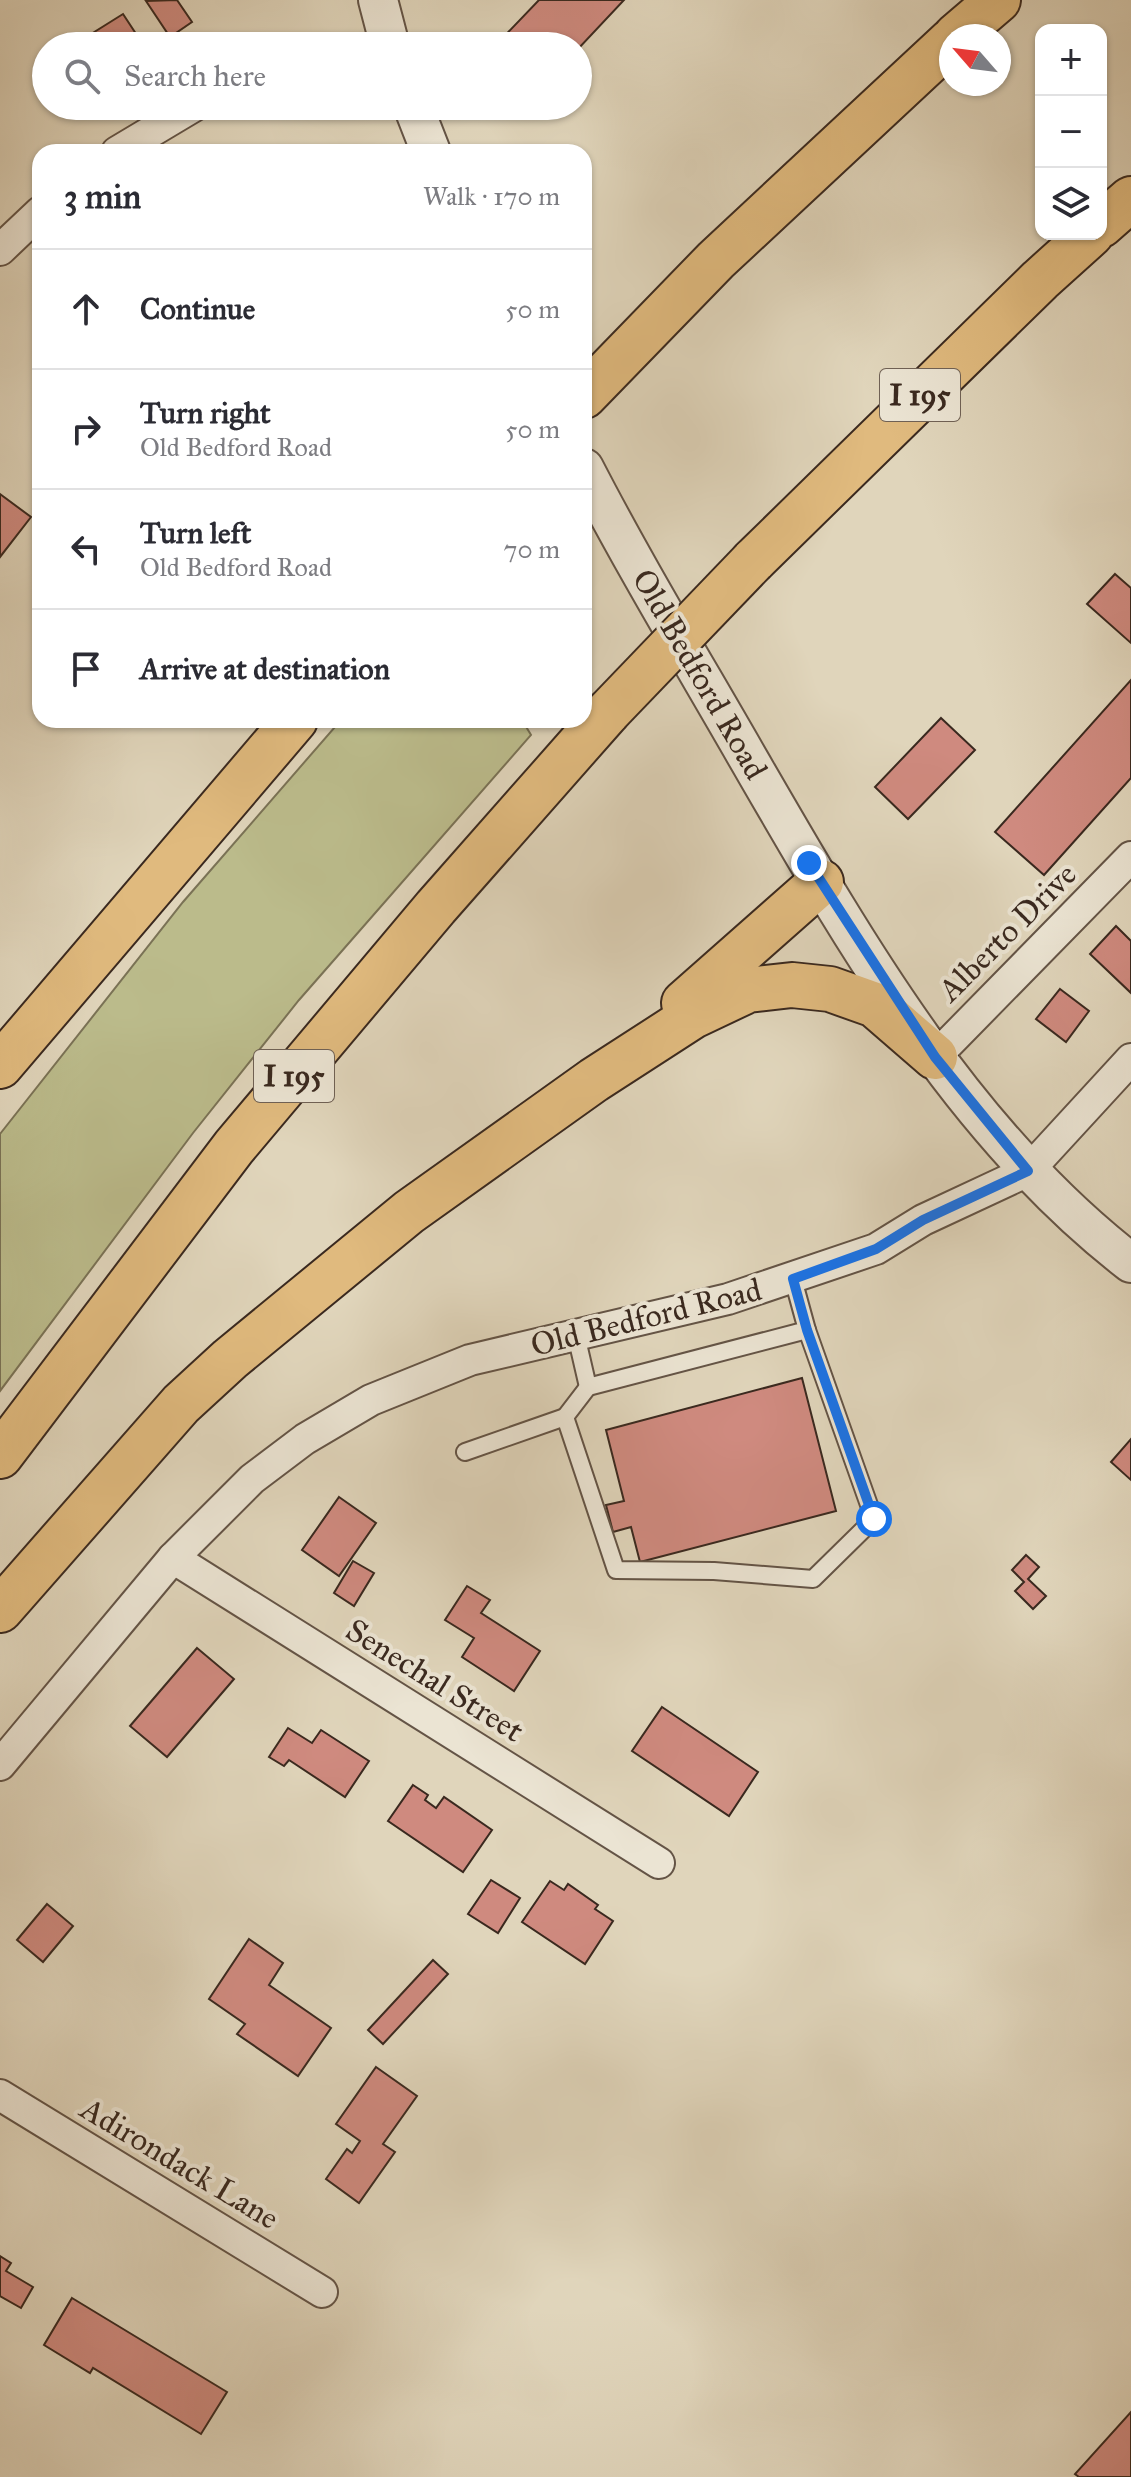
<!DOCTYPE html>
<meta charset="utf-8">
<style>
body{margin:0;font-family:"IM FELL Great Primer",serif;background:#f2f2f3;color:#2b2b33}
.controls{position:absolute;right:24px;top:24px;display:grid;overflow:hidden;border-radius:16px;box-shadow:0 2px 6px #0004}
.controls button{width:72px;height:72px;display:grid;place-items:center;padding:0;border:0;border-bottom:2px solid #e1e1e2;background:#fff;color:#2b2b33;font:40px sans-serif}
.compass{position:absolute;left:939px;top:24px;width:72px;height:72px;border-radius:50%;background:#fff;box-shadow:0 2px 6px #0004;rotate:298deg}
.stop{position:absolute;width:24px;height:24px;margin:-18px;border:6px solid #1a73e8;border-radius:50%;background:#fff}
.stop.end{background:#1a73e8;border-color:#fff;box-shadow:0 2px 8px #0008}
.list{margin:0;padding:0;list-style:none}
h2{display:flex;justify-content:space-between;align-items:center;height:104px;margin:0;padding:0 32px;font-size:34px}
h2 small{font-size:26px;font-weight:400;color:#7c7c81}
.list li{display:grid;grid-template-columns:52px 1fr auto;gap:24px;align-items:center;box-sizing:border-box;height:120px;padding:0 32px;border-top:2px solid #e1e1e2}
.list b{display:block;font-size:30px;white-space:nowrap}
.list p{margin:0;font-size:26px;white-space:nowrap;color:#7c7c81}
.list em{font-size:26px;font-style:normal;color:#7c7c81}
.icon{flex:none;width:44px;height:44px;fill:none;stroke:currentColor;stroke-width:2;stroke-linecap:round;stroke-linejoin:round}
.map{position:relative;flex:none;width:1131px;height:2477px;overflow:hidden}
.search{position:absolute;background:#fff;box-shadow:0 2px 6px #0004;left:32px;top:32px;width:560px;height:88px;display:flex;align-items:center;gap:20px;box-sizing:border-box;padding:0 28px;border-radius:44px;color:#7c7c81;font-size:30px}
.panel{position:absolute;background:#fff;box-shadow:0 2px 6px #0004;left:32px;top:144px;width:560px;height:584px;border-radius:24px}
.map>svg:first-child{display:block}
.green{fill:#bbbb8b;stroke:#7a7255;stroke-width:2}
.building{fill:#cf8a7f;stroke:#3a291f;stroke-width:2}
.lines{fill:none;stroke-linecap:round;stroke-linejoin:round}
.service-casing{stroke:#645446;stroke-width:20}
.minor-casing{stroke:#645446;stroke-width:34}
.tertiary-casing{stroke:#645446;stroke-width:42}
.motorway-casing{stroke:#3a291f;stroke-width:48}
.service{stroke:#ebe4d3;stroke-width:16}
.minor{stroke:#ebe4d3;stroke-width:30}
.tertiary{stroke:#ebe4d3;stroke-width:38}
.motorway{stroke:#e0ba7e;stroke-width:44}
.motorway-bridge-casing{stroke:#3a291f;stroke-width:48;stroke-linecap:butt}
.motorway-bridge{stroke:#e0ba7e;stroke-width:44}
.route{stroke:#1a73e8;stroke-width:10}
.labels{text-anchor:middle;stroke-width:8;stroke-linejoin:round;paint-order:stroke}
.shield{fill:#ebe4d3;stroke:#6f6155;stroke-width:2}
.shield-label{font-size:30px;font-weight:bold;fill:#3a291f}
.street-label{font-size:32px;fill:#3a291f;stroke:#ebe4d3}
</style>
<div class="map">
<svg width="1131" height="2477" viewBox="0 0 1131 2477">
<rect width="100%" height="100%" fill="#e0d5bb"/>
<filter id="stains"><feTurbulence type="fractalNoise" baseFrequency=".0025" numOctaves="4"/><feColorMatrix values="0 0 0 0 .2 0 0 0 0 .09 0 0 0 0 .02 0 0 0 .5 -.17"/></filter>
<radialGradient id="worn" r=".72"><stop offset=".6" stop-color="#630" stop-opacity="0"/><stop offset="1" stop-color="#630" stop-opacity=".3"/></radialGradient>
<polygon class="green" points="341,720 522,720 531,735 299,1000 193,1133 0,1391 0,1134 183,902"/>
<g class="building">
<polygon points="177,0 192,22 170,37 146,1"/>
<polygon points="539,0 624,0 578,49 495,46"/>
<polygon points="123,14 144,46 72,46"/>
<polygon points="0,494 31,517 0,557"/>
<polygon points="1115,574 1131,588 1131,643 1087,604"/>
<polygon points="1131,680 1131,778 1044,875 995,832"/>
<polygon points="941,718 975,750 908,819 875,787"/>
<polygon points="1116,926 1131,941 1131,993 1090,954"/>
<polygon points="1060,989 1089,1011 1066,1042 1036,1019"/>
<polygon points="802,1378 836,1511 640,1562 631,1527 613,1532 606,1505 624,1501 606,1430"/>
<polygon points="1131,1439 1131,1480 1111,1462"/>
<polygon points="339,1497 376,1523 339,1576 302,1550"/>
<polygon points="1026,1555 1039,1567 1028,1579 1046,1596 1033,1609 1015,1591 1024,1582 1012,1570"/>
<polygon points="353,1561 374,1573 354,1606 334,1593"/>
<polygon points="467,1586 490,1600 481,1613 540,1651 514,1691 462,1657 474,1638 445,1620"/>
<polygon points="197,1648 234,1679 167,1757 130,1726"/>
<polygon points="662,1707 758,1772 729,1816 632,1751"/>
<polygon points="288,1728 312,1743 321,1730 369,1761 345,1797 289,1760 284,1766 269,1757"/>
<polygon points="413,1785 428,1795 425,1800 436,1808 444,1797 492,1830 463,1872 388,1821"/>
<polygon points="491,1880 520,1898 498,1933 468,1914"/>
<polygon points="550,1881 564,1890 568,1884 598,1905 595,1909 613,1921 585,1964 522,1922"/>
<polygon points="47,1904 73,1926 43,1962 17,1940"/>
<polygon points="249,1939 283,1963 269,1985 331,2028 298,2076 237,2034 245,2024 209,1999"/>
<polygon points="433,1960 448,1974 383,2044 368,2030"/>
<polygon points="376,2067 417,2096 383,2144 395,2152 359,2203 326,2179 347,2149 352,2153 360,2141 336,2124"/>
<polygon points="0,2256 11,2263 6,2271 33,2287 21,2308 0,2296"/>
<polygon points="72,2298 227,2392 201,2434 93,2368 90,2373 44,2345"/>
<polygon points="1131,2412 1131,2477 1079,2477 1075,2474"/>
</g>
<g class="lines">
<g class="service-casing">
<g id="service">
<polyline points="576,1335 588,1387 807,1330 793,1279"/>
<polyline points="588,1387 565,1417 616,1570 714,1571 813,1579 874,1519 807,1330"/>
<polyline points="465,1452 565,1417"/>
</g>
</g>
<g class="minor-casing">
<g id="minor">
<polyline points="117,152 194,106"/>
<polyline points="0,250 40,212"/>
<polyline points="935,1057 1131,857"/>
<polyline points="173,1558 659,1863"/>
<polyline points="0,1765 173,1558 252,1479 305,1439 371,1400 470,1360 728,1299 876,1249 923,1220 1028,1171 1131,1059"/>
<polyline points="0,2095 322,2292"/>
</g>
</g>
<g class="tertiary-casing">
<g id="tertiary">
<polyline points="378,0 390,46"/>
<polyline points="413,106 431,152"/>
<path d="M584,468C634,565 691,659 745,753C851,936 961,1132 1131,1263"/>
</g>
</g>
<g class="motorway-casing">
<g id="motorway">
<polyline points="956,36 998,0"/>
<polyline points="1101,225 1131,199"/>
<polyline points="584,396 716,260 951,41"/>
<polyline points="753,561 1040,280 1091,234"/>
<polyline points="684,1003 821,882"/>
<polyline points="0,1066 295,720"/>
<polyline points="0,1456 234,1147 436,907 608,712"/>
<polyline points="0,1610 181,1404 230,1359 409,1212 594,1080 693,1016 748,990 792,985 830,989 875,1005 935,1057"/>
</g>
</g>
<use href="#service" class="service"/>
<use href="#minor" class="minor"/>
<use href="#tertiary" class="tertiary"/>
<use href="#motorway" class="motorway"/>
<g class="motorway-bridge-casing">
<polyline id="motorway-bridge" points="608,712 753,561"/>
</g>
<use href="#motorway-bridge" class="motorway-bridge"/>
</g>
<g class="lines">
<polyline class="route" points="809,863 935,1057 1028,1171 923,1220 876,1249 793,1279 807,1330 874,1519"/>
</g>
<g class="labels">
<g class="shield">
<rect x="880" y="369" width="80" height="52" rx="6"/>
<rect x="254" y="1050" width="80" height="52" rx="6"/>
</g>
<g class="shield-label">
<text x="920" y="405">I 195</text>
<text x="294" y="1086">I 195</text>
</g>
<g class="street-label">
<text transform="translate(700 674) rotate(60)" y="11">Old Bedford Road</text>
<text transform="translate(1007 932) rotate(-45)" y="11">Alberto Drive</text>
<text transform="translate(646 1317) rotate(-14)" y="11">Old Bedford Road</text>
<text transform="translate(435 1680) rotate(32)" y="11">Senechal Street</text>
<text transform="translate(180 2163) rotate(31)" y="11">Adirondack Lane</text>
</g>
</g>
<rect width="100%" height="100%" filter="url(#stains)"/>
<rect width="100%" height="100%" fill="url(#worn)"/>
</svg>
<div class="controls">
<button>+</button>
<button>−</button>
<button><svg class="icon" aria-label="layers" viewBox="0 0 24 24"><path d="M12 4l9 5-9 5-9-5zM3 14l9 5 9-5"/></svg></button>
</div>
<svg class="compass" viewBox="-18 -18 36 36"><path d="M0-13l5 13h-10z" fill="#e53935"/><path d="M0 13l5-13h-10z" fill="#7c7c81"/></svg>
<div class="stop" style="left:874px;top:1519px"></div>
<div class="stop end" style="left:809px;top:863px"></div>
<div class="search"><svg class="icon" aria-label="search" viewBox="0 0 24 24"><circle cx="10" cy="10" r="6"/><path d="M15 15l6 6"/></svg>Search here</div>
<section class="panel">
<h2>3 min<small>Walk · 170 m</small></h2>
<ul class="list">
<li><svg class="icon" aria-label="ahead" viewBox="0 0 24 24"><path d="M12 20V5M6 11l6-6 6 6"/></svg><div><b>Continue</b></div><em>50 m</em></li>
<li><svg class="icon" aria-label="right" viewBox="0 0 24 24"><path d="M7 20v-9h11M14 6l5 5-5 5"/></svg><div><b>Turn right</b><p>Old Bedford Road</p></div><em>50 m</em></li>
<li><svg class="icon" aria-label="left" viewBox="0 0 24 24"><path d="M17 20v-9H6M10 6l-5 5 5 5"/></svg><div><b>Turn left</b><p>Old Bedford Road</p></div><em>70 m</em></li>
<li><svg class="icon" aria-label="arrive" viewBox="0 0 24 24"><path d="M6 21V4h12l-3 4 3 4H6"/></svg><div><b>Arrive at destination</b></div></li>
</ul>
</section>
</div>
